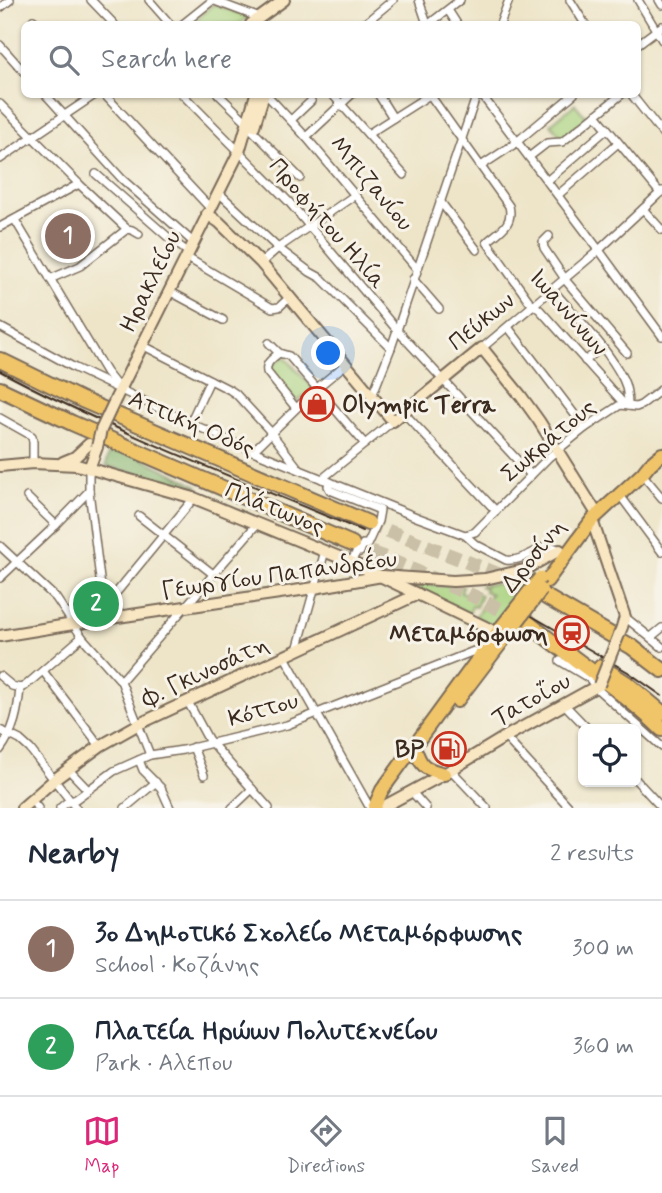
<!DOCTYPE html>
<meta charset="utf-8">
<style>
body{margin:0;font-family:Mynerve,sans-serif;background:#f2f2f3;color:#1f2937}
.controls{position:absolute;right:21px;bottom:21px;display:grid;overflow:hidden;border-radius:10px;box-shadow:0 2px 5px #0004}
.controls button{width:63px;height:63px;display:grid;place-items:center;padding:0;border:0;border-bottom:2px solid #e0e1e3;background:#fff;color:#1f2937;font:35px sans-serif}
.you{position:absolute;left:329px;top:354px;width:24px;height:24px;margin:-18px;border:5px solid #fff;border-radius:50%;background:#1a73e8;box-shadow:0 0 0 10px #1a73e833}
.badge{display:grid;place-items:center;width:46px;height:46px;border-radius:50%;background:#db2777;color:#fff;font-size:23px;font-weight:700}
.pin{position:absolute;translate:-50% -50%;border:4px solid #fff;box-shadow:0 2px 7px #0006}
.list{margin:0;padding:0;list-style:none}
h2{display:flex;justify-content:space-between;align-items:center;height:91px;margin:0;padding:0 28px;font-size:30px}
h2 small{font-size:23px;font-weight:400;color:#747a83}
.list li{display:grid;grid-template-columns:46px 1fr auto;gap:21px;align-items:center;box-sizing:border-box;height:98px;padding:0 28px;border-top:2px solid #e0e1e3}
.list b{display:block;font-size:26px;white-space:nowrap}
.list p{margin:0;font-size:23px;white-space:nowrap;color:#747a83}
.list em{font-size:23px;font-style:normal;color:#747a83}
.icon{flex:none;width:38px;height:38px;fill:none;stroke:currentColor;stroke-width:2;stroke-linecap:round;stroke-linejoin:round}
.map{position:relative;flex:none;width:662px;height:808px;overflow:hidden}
.search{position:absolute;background:#fff;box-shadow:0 2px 5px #0004;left:21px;right:21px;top:21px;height:77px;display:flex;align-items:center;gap:18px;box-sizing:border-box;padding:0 24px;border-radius:10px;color:#747a83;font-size:26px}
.sheet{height:287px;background:#fff}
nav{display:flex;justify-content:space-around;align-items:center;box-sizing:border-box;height:98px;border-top:2px solid #e0e1e3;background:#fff;font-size:19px;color:#747a83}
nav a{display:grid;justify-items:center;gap:4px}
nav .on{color:#db2777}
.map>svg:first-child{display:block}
.green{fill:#a8d27e;stroke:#727e4e;stroke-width:2}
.forest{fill:#86b46d;stroke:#606f46;stroke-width:2}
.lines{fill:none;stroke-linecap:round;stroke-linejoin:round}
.highway-tunnel{stroke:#cac0a7;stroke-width:14;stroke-dasharray:14 7;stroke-linecap:butt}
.street-casing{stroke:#7a6b5a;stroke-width:10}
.secondary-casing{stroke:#7a6b5a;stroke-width:14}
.primary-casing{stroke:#7a6b5a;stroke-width:16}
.highway-casing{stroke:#7a6b5a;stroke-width:18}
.street{stroke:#fff;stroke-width:7}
.secondary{stroke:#f9e7c3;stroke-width:10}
.primary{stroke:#f0c469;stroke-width:12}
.highway{stroke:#f0c469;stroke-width:14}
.rail{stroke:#3b2a1e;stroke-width:2}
.secondary-bridge-casing{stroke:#7a6b5a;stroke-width:14;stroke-linecap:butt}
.primary-bridge-casing{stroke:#7a6b5a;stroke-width:16;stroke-linecap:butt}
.secondary-bridge{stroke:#f9e7c3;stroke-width:10}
.primary-bridge{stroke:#f0c469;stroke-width:12}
.labels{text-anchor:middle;stroke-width:6;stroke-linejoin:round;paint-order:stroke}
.street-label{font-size:24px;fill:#3b2a1e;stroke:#f7f3e8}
.poi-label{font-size:24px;font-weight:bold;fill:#3b2a1e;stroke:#f7f3e8;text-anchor:end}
</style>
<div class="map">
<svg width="662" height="808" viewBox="0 0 662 808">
<rect width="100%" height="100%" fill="#f7f3e8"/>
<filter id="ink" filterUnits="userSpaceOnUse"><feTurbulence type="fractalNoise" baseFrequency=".0143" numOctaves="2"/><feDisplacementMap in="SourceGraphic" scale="14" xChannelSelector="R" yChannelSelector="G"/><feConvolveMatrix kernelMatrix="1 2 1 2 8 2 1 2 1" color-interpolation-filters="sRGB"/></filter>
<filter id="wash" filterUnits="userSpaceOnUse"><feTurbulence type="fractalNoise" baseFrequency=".00686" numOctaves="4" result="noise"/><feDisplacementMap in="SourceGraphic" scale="28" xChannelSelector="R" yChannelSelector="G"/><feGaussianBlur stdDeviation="1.57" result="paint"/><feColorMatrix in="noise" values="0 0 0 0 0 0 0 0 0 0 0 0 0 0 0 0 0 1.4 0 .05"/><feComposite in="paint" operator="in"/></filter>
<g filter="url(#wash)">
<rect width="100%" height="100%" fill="#eee5c9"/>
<g class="green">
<polygon points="214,4 248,17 248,18 238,24 200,24 197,21 198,18"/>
<polygon points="575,104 587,118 562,138 551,124"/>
<polygon points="284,356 313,388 297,402 268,369"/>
<polygon points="527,573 531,575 493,625 475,617 491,594 484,591 485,588 479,586 498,583 514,594 516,591 503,581"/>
<polygon points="406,582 463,587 461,592 466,594 468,590 481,595 476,607 472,606 469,614"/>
</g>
<polygon class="forest" points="111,443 198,486 196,489 106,466"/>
</g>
<g filter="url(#ink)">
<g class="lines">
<g class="highway-tunnel">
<polyline points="368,523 503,576 541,595"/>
<polyline points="352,544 469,594 520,619"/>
</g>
<g class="street-casing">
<g id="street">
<polyline points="91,0 114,24"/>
<polyline points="149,0 170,24"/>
<polyline points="212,0 260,18"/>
<polyline points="419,0 427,24"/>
<polyline points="570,0 585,24"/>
<polyline points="638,0 662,40"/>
<polyline points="659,0 662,5"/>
<polyline points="0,8 10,0"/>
<polyline points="448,10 457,24"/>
<polyline points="33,20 38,24"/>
<polyline points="183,24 213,0"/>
<polyline points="364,24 393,0"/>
<polyline points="429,24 460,0"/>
<polyline points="500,24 509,0"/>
<polyline points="638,44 662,26"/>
<polyline points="0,45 24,72"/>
<polyline points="45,94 122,179 193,242"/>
<polyline points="104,94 210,208"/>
<polyline points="182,94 289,202 397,330 531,475"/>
<polyline points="218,94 248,123"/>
<polyline points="266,94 306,137 417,269"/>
<polyline points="332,94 404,175"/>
<polyline points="378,94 393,118"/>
<polyline points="481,94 599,250 662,336"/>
<polyline points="631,94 662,133"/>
<path d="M430,95L509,206C514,225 499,231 487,242L529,301L540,310L625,405"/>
<polyline points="0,104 79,184 127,229 132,230 139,234"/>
<polyline points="596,115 660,193"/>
<polyline points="291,120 311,101"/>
<polyline points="252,130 300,178"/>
<polyline points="368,134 431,94"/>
<polyline points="306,137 352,94"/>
<polyline points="529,157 547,143 562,142 622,94"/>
<polyline points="0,159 96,94"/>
<polyline points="481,166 513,145 574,94"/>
<polyline points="96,174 169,238"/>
<polyline points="547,181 607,129"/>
<polyline points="218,192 278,248 310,272 321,278 391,348"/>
<polyline points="558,195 618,143"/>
<polyline points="440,201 477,250"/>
<polyline points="643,209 662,230"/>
<polyline points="15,220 106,372 117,386"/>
<polyline points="0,227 79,184"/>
<polyline points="549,236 543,242 544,248 567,282 627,353"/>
<polyline points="173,241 188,252"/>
<polyline points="186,257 272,308 279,307 290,297"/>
<polyline points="261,263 278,248 355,195"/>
<polyline points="50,279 80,266 127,229"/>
<polyline points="413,279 439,309"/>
<path d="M552,289C576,317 607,347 623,379C627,387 628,397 628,406"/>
<polyline points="169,291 223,320"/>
<path d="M0,327L75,368L190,423L253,451L419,518L465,535L475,544L506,560C520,562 535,551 548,545L560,550"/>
<polyline points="508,327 585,428"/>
<polyline points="269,343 279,353 289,356 365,444"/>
<polyline points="142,345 230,390 236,394 268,429 299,469"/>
<polyline points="482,348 599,250 662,191"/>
<path d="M279,353C272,359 265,363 267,372L296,408"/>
<polyline points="585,361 602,347"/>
<polyline points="372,396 391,348 477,94"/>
<polyline points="403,412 496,511"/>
<polyline points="0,418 32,436 33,442 33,463"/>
<polyline points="190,423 210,380"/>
<polyline points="253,451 317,388 346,364"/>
<polyline points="89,469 89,491 102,595 118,617"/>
<polyline points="642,474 662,498"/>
<polyline points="322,479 393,421"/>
<polyline points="330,482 328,486 330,490 380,510 378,521 367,545 363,544 360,552 357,551 351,562"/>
<polyline points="619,494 662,552"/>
<polyline points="27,497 56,525"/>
<polyline points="139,516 213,574"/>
<polyline points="465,535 475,532 549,457 585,428 620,405 636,407 641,405 662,389"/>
<polyline points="0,546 56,598 82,637 121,681 150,755"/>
<polyline points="0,578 56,525 89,491"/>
<polyline points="107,604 194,498"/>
<polyline points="625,617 662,647"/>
<polyline points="651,637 662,628"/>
<polyline points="297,650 325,551"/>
<polyline points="285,657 370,808"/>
<polyline points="560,661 590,679 595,687 662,747"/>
<polyline points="43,671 100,746"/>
<polyline points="0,676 12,686 20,688"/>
<polyline points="121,681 257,524"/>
<polyline points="20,688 25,686 82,637"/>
<polyline points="188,702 208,739 269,808"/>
<polyline points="564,704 588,729"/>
<polyline points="0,730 20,740 30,749 76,808"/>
<polyline points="505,737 570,808"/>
<polyline points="193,747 204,775"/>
<path d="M0,750C14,731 18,711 20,688"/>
<polyline points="139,760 143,770 161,788 170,808"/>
<polyline points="68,769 88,790"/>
<polyline points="451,770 487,808"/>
<polyline points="636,780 662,808"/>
<polyline points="412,792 426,808"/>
<polyline points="31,800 38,808"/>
<polyline points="60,808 66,803 76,799 114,771 150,755 183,750 287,725 474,651 482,654"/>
<polyline points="125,808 156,782"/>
<polyline points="232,808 252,789"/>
</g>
</g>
<g class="secondary-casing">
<g id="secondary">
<polyline points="251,24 284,0"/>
<polyline points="254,126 264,94"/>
<polyline points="207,214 219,222 261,263 393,421 482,348 521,396 539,421 597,514"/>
<polyline points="116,398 239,152 256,94"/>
<polyline points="63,462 75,457 89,444"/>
<polyline points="0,466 33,463 77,465 194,498 351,562 504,636"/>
<polyline points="89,469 97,447"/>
<polyline points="592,520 625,617 622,627"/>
<polyline points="0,636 104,619 314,588 382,576 453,581 485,579 524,570 560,550"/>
<polyline points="22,808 54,780 100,746 139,724 418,594"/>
<polyline points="381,808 444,774 505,737 599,685"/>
</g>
</g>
<g class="primary-casing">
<g id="primary">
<polyline points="547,581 592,520 642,474 650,464 662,454"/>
<polyline points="457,701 508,634"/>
<path d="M417,754C423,770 430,769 444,774"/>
<polyline points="374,808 382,790 499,630"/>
</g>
</g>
<g class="highway-casing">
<g id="highway">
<polyline points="0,360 82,400 368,523"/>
<polyline points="0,389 72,423 352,544"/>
<polyline points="546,597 632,647 662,670"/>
<path d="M528,623C572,659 621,689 662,729"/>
<polyline points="601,667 626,683 662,713"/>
</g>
</g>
<use href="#street" class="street"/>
<use href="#secondary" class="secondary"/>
<use href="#primary" class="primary"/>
<use href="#highway" class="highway"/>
<g class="rail">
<path d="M0,371C116,433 241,480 362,531"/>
<polyline points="532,616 628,672 662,696"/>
</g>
<g class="secondary-bridge-casing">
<g id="secondary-bridge">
<polyline points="97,447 101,430 116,398"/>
<polyline points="599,685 622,627"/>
</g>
</g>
<g class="primary-bridge-casing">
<g id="primary-bridge">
<polyline points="499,630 540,578"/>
<polyline points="508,634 541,590"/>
</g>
</g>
<use href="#secondary-bridge" class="secondary-bridge"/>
<use href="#primary-bridge" class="primary-bridge"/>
</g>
</g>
<defs>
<g id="shop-ring" transform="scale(1.75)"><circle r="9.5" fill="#f7f3e8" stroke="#c8321e" stroke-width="1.5"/><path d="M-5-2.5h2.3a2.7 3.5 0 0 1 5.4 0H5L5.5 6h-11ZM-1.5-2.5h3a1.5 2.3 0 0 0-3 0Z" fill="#c8321e"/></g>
<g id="station-ring" transform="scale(1.75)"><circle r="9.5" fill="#f7f3e8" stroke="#c8321e" stroke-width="1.5"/><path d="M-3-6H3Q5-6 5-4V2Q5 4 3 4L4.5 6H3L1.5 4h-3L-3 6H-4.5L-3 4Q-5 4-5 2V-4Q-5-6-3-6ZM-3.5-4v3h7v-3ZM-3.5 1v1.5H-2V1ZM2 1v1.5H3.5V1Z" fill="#c8321e"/></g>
<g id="fuel-ring" transform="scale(1.75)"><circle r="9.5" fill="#f7f3e8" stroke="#c8321e" stroke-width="1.5"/><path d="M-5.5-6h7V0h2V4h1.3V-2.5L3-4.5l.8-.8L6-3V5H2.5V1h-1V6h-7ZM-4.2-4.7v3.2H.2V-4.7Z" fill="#c8321e"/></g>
</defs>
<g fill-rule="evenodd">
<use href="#shop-ring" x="317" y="404"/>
<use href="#station-ring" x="572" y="633"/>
<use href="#fuel-ring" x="449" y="749"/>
</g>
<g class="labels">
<g class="street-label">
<text transform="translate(372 183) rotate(50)" y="8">Μπιζανίου</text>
<text transform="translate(328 223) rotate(49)" y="8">Προφήτου Ηλία</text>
<text transform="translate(150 281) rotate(-64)" y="8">Ηρακλείου</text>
<text transform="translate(569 312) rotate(49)" y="8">Ιωαννίνων</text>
<text transform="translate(481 321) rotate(-39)" y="8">Πεύκων</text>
<text transform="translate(192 423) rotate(23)" y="8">Αττική Οδός</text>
<text transform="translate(548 440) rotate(-40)" y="8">Σωκράτους</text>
<text transform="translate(275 508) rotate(22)" y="8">Πλάτωνος</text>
<text transform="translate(533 555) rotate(-51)" y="8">Δροσίνη</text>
<text transform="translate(279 574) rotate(-8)" y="8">Γεωργίου Παπανδρέου</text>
<text transform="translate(205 671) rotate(-25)" y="8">Φ. Γκινοσάτη</text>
<text transform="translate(531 699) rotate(-29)" y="8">Τατοΐου</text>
<text transform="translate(263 709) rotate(-16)" y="8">Κόττου</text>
</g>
<g class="poi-label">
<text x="342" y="412" text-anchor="start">Olympic Terra</text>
<text x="548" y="641">Μεταμόρφωση</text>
<text x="424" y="757">BP</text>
</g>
</g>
</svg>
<div class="controls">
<button><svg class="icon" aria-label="locate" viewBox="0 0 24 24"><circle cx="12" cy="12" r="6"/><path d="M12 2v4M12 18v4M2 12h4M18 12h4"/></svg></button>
</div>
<div class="you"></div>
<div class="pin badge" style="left:68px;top:236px;background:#8d6e63">1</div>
<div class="pin badge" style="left:96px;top:604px;background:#2e9e5b">2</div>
<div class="search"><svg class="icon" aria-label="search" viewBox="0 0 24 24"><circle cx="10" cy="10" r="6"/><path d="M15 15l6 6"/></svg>Search here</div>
</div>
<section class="sheet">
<h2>Nearby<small>2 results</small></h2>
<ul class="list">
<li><span class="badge" style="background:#8d6e63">1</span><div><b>3ο Δημοτικό Σχολείο Μεταμόρφωσης</b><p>School · Κοζάνης</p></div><em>300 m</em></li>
<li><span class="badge" style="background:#2e9e5b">2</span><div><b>Πλατεία Ηρώων Πολυτεχνείου</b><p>Park · Αλεπου</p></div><em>360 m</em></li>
</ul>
</section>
<nav>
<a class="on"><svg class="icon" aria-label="map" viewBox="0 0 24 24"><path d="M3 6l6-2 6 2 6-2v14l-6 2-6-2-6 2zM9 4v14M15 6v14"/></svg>Map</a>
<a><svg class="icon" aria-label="directions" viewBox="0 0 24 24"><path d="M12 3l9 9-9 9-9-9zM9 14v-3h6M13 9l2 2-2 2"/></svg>Directions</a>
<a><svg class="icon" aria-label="saved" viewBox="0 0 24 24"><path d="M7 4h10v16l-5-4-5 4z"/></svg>Saved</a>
</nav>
